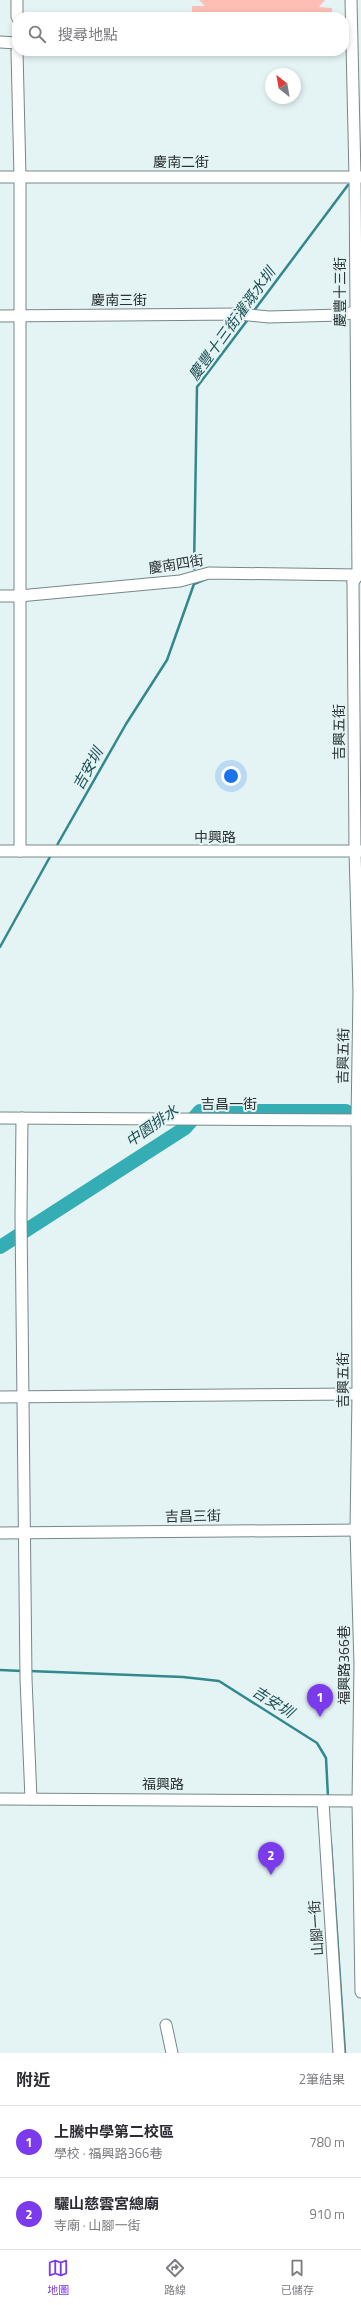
<!DOCTYPE html>
<html lang="zh-TW">
<meta charset="utf-8">
<style>
body{margin:0;font-family:"Titillium Web","Noto Sans TC",sans-serif;background:#f7f7f7;color:#2b2b33}
.compass{position:absolute;left:265px;top:68px;width:36px;height:36px;border-radius:50%;background:#fff;box-shadow:0 2px 6px #0003;rotate:329deg}
.you{position:absolute;left:231px;top:776px;width:14px;height:14px;margin:-10px;border:3px solid #fff;border-radius:50%;background:#1a73e8;box-shadow:0 0 0 6px #1a73e833}
.badge{display:grid;place-items:center;width:26px;height:26px;border-radius:50%;background:#7c3aed;color:#fff;font-size:13px;font-weight:700}
.pin{position:absolute;translate:-50% -33px;filter:drop-shadow(0 1px 2px #0008)}
.pin::after{content:'';position:absolute;top:21px;width:14px;height:12px;background:inherit;clip-path:polygon(0 0,100% 0,50% 100%)}
.list{margin:0;padding:0;list-style:none}
h2{display:flex;justify-content:space-between;align-items:center;height:52px;margin:0;padding:0 16px;font-size:17px}
h2 small{font-size:13px;font-weight:400;color:#7c7c81}
.list li{display:grid;grid-template-columns:26px 1fr auto;gap:12px;align-items:center;box-sizing:border-box;height:72px;padding:0 16px;border-top:1px solid #e1e1e2}
.list b{display:block;font-size:15px;white-space:nowrap}
.list p{margin:0;font-size:13px;white-space:nowrap;color:#7c7c81}
.list em{font-size:13px;font-style:normal;color:#7c7c81}
.icon{flex:none;width:22px;height:22px;fill:none;stroke:currentColor;stroke-width:2;stroke-linecap:round;stroke-linejoin:round}
.map{position:relative;flex:none;width:361px;height:2053px;overflow:hidden}
.search{position:absolute;background:#fff;box-shadow:0 2px 6px #0003;left:12px;right:12px;top:12px;height:44px;display:flex;align-items:center;gap:10px;box-sizing:border-box;padding:0 14px;border-radius:16px;color:#7c7c81;font-size:15px}
.sheet{height:196px;background:#fff}
nav{display:flex;justify-content:space-around;align-items:center;box-sizing:border-box;height:56px;border-top:1px solid #e1e1e2;background:#fff;font-size:11px;color:#7c7c81}
nav a{display:grid;justify-items:center;gap:2px}
nav .on{color:#7c3aed}
.map>svg:first-child{display:block}
.green{fill:#ffbeb5}
.lines{fill:none;stroke-linecap:round;stroke-linejoin:round}
.stream{stroke:#31888d;stroke-width:2.5}
.river{stroke:#34adb4;stroke-width:14}
.minor-casing{stroke:#778787;stroke-width:13}
.minor{stroke:#fff;stroke-width:11}
.labels{text-anchor:middle;stroke-width:4;stroke-linejoin:round;paint-order:stroke}
.street-label{font-size:14px;fill:#2a3131;stroke:#e4f4f5}
.water-label{font-size:15px;font-style:italic;fill:#1e5154;stroke:#e4f4f5}
</style>
<div class="map">
<svg width="361" height="2053" viewBox="0 0 361 2053">
<rect width="100%" height="100%" fill="#e4f4f5"/>
<polygon class="green" points="199,0 325,0 319,7 332,8 332,16 192,16 192,6 205,6"/>
<g class="lines">
<g class="stream">
<polyline points="253,312 348,185"/>
<polyline points="194,569 197,387 249,318"/>
<polyline points="56,847 126,724 167,660 194,584 206,579"/>
<polyline points="0,947 51,855"/>
<polyline points="0,1670 22,1671"/>
<polyline points="29,1671 183,1677 219,1681 317,1743 326,1758 328,1797"/>
<polyline points="331,1844 345,2053"/>
</g>
<polyline class="river" points="0,1247 185,1128 200,1111 346,1111"/>
<g class="minor-casing">
<g id="minor">
<polyline points="351,0 355,177 358,575 353,582"/>
<polyline points="17,17 17,0"/>
<polyline points="0,42 17,43"/>
<polyline points="17,51 20,177 20,851"/>
<polyline points="0,177 361,177"/>
<polyline points="0,316 239,314 269,317 341,315 360,311"/>
<polyline points="353,582 355,851 359,992 357,1120 358,1394 356,1530 360,1665 358,1801 361,1992"/>
<polyline points="0,596 19,596 180,581 209,573 358,575"/>
<polyline points="0,851 361,851"/>
<polyline points="0,1118 361,1120"/>
<polyline points="22,1118 21,1216 26,1679 31,1799"/>
<polyline points="0,1397 358,1394"/>
<polyline points="0,1533 361,1530"/>
<polyline points="0,1799 361,1801"/>
<polyline points="323,1802 339,2053"/>
<polyline points="166,2025 172,2053"/>
</g>
</g>
<use href="#minor" class="minor"/>
</g>
<g class="labels">
<g class="street-label">
<text x="181" y="167">慶南二街</text>
<text transform="translate(340 292) rotate(-90)" y="5">慶豐十三街</text>
<text x="119" y="305">慶南三街</text>
<text transform="translate(176 564) rotate(-9)" y="5">慶南四街</text>
<text transform="translate(339 732) rotate(-90)" y="5">吉興五街</text>
<text x="215" y="842">中興路</text>
<text transform="translate(343 1056) rotate(-89)" y="5">吉興五街</text>
<text x="229" y="1109">吉昌一街</text>
<text transform="translate(343 1380) rotate(-90)" y="5">吉興五街</text>
<text transform="translate(193 1516) rotate(-1)" y="5">吉昌三街</text>
<text transform="translate(344 1665) rotate(-90)" y="5">福興路366巷</text>
<text x="163" y="1789">福興路</text>
<text transform="translate(316 1928) rotate(-94)" y="5">山腳一街</text>
</g>
<g class="water-label">
<text transform="translate(232 324) rotate(-54)" y="5">慶豐十三街灌溉水圳</text>
<text transform="translate(88 769) rotate(-61)" y="5">吉安圳</text>
<text transform="translate(152 1126) rotate(-35)" y="5">中園排水</text>
<text transform="translate(273 1702) rotate(32)" y="5">吉安圳</text>
</g>
</g>
</svg>
<svg class="compass" viewBox="-18 -18 36 36"><path d="M0-13l5 13h-10z" fill="#e53935"/><path d="M0 13l5-13h-10z" fill="#7c7c81"/></svg>
<div class="you"></div>
<div class="pin badge" style="left:320px;top:1717px">1</div>
<div class="pin badge" style="left:271px;top:1875px">2</div>
<div class="search"><svg class="icon" aria-label="search" viewBox="0 0 24 24"><circle cx="10" cy="10" r="6"/><path d="M15 15l6 6"/></svg>搜尋地點</div>
</div>
<section class="sheet">
<h2>附近<small>2筆結果</small></h2>
<ul class="list">
<li><span class="badge">1</span><div><b>上騰中學第二校區</b><p>學校 · 福興路366巷</p></div><em>780 m</em></li>
<li><span class="badge">2</span><div><b>驪山慈雲宮總廟</b><p>寺廟 · 山腳一街</p></div><em>910 m</em></li>
</ul>
</section>
<nav>
<a class="on"><svg class="icon" aria-label="map" viewBox="0 0 24 24"><path d="M3 6l6-2 6 2 6-2v14l-6 2-6-2-6 2zM9 4v14M15 6v14"/></svg>地圖</a>
<a><svg class="icon" aria-label="directions" viewBox="0 0 24 24"><path d="M12 3l9 9-9 9-9-9zM9 14v-3h6M13 9l2 2-2 2"/></svg>路線</a>
<a><svg class="icon" aria-label="saved" viewBox="0 0 24 24"><path d="M7 4h10v16l-5-4-5 4z"/></svg>已儲存</a>
</nav>
